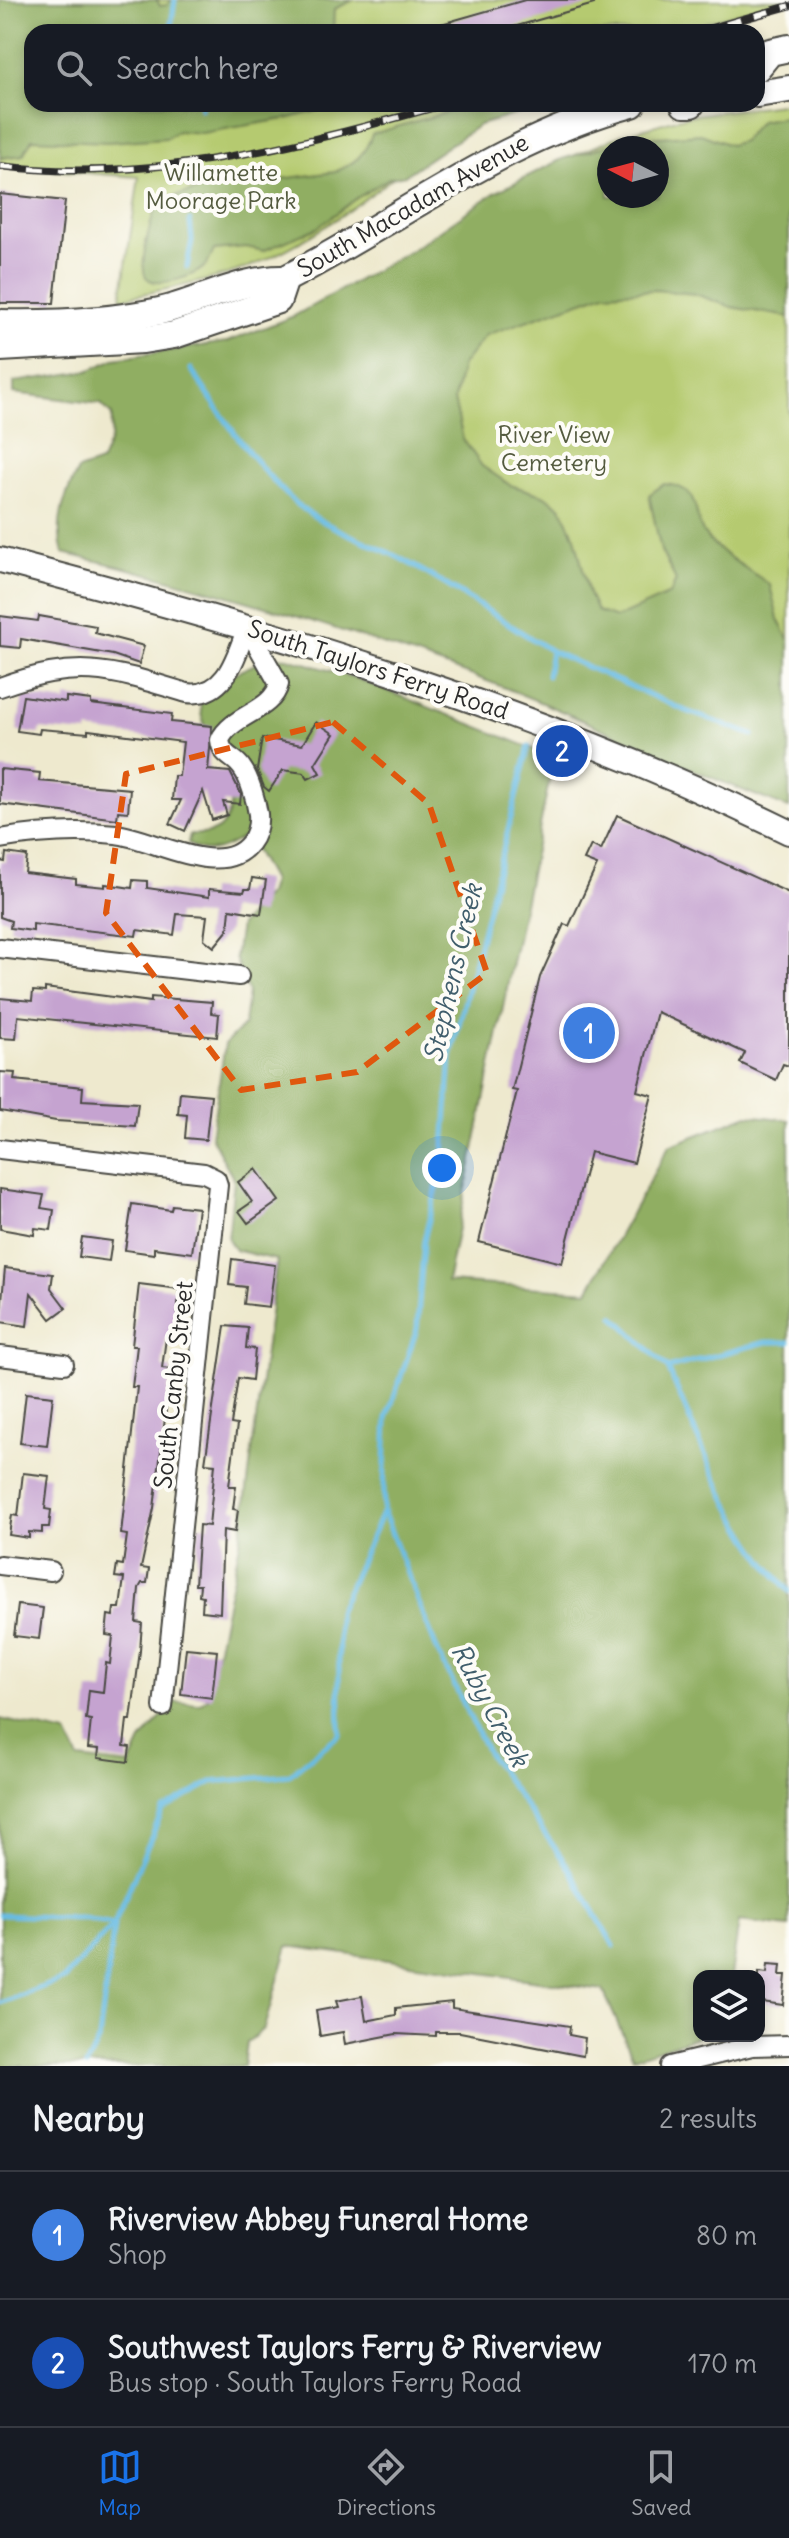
<!DOCTYPE html>
<meta charset="utf-8">
<style>
body{margin:0;font-family:Delius,sans-serif;background:#242831;color:#f1f3f6}
.controls{position:absolute;right:24px;bottom:24px;display:grid;overflow:hidden;border-radius:16px;box-shadow:0 4px 12px #0003}
.controls button{width:72px;height:72px;display:grid;place-items:center;padding:0;border:0;border-bottom:2px solid #363941;background:#171b24;color:#f1f3f6;font:40px sans-serif}
.compass{position:absolute;left:597px;top:136px;width:72px;height:72px;border-radius:50%;background:#171b24;box-shadow:0 4px 12px #0003;rotate:276deg}
.you{position:absolute;left:442px;top:1168px;width:28px;height:28px;margin:-20px;border:6px solid #fff;border-radius:50%;background:#1a73e8;box-shadow:0 0 0 12px #1a73e833}
.badge{display:grid;place-items:center;width:52px;height:52px;border-radius:50%;background:#1a73e8;color:#fff;font-size:26px;font-weight:700}
.pin{position:absolute;translate:-50% -50%;border:4px solid #fff;box-shadow:0 2px 8px #0006}
.list{margin:0;padding:0;list-style:none}
h2{display:flex;justify-content:space-between;align-items:center;height:104px;margin:0;padding:0 32px;font-size:34px}
h2 small{font-size:26px;font-weight:400;color:#9ea1a6}
.list li{display:grid;grid-template-columns:52px 1fr auto;gap:24px;align-items:center;box-sizing:border-box;height:128px;padding:0 32px;border-top:2px solid #363941}
.list b{display:block;font-size:30px;white-space:nowrap}
.list p{margin:0;font-size:26px;white-space:nowrap;color:#9ea1a6}
.list em{font-size:26px;font-style:normal;color:#9ea1a6}
.icon{flex:none;width:44px;height:44px;fill:none;stroke:currentColor;stroke-width:2;stroke-linecap:round;stroke-linejoin:round}
.map{position:relative;flex:none;width:789px;height:2066px;overflow:hidden}
.search{position:absolute;background:#171b24;box-shadow:0 4px 12px #0003;left:24px;right:24px;top:24px;height:88px;display:flex;align-items:center;gap:20px;box-sizing:border-box;padding:0 28px;border-radius:24px;color:#9ea1a6;font-size:30px}
.sheet{height:360px;background:#171b24}
nav{display:flex;justify-content:space-around;align-items:center;box-sizing:border-box;height:112px;border-top:2px solid #363941;background:#171b24;font-size:22px;color:#9ea1a6}
nav a{display:grid;justify-items:center;gap:4px}
nav .on{color:#1a73e8}
.map>svg:first-child{display:block}
.green{fill:#b5ca6f;stroke:#707a4d;stroke-width:2;fill-rule:evenodd}
.forest{fill:#90ae62;stroke:#5e6c46;stroke-width:2;fill-rule:evenodd}
.lines{fill:none;stroke-linecap:round;stroke-linejoin:round}
.stream{stroke:#68bce4;stroke-width:5}
.building{fill:#c5a3d0}
.street-casing{stroke:#484843;stroke-width:22}
.secondary-casing{stroke:#484843;stroke-width:28}
.primary-casing{stroke:#484843;stroke-width:30}
.street{stroke:#fff;stroke-width:18}
.secondary{stroke:#fff;stroke-width:24}
.primary{stroke:#fff;stroke-width:26}
.rail-casing{stroke:#2b2b2b;stroke-width:8}
.rail{stroke:#fdfcf7;stroke-width:5;stroke-dasharray:15;stroke-linecap:butt}
.marked{fill:none;stroke:#df570e;stroke-width:6;stroke-dasharray:16 10;stroke-linejoin:round}
.labels{text-anchor:middle;stroke-width:8;stroke-linejoin:round;paint-order:stroke}
.park-label{font-size:24px;fill:#545b3f;stroke:#fdfcf7}
.street-label{font-size:24px;fill:#2b2b2b;stroke:#fdfcf7}
.water-label{font-size:26px;font-style:italic;fill:#405e6c;stroke:#fdfcf7}
</style>
<div class="map">
<svg width="789" height="2066" viewBox="0 0 789 2066">
<rect width="100%" height="100%" fill="#fdfcf7"/>
<filter id="ink" filterUnits="userSpaceOnUse"><feTurbulence type="fractalNoise" baseFrequency=".0125" numOctaves="2"/><feDisplacementMap in="SourceGraphic" scale="16" xChannelSelector="R" yChannelSelector="G"/><feConvolveMatrix kernelMatrix="1 2 1 2 8 2 1 2 1" color-interpolation-filters="sRGB"/></filter>
<filter id="wash" filterUnits="userSpaceOnUse"><feTurbulence type="fractalNoise" baseFrequency=".006" numOctaves="4" result="noise"/><feDisplacementMap in="SourceGraphic" scale="32" xChannelSelector="R" yChannelSelector="G"/><feGaussianBlur stdDeviation="1.8" result="paint"/><feColorMatrix in="noise" values="0 0 0 0 0 0 0 0 0 0 0 0 0 0 0 0 0 1.4 0 .05"/><feComposite in="paint" operator="in"/></filter>
<g filter="url(#wash)">
<rect width="100%" height="100%" fill="#eee9ce"/>
<g class="green">
<path d="M0,0H784L673,32H32V104H486C415,158 338,229 256,264C213,282 166,288 121,299L139,177L0,166Z"/>
<path d="M789,103V801L282,334L559,162L622,135L687,116ZM609,148H657V196H609Z"/>
</g>
<g class="forest">
<polygon points="0,0 157,0 160,6 167,5 171,0 354,0 334,9 333,32 32,32 32,104 343,104 290,118 202,133 178,131 166,138 108,142 32,139 23,155 0,158"/>
<path d="M476,104H532L528,111L479,125L405,175L389,178L357,198L317,228L263,251L246,247L214,250C212,255 209,262 205,266C196,276 159,289 147,278C137,268 152,212 160,200L202,189L335,172C355,163 365,155 372,134Z"/>
<path d="M789,116V317L731,307L695,294L655,290L605,293L486,335L462,365L454,400L463,439L482,466L510,485L543,495L561,507L575,537L589,594L597,611L616,618L670,594L676,580L661,551L649,495L664,484C707,487 689,519 708,539C724,557 751,570 770,585L778,619L789,641V808C686,771 589,719 487,681C348,630 207,586 63,553C54,523 64,497 78,470L101,462L111,438L112,415L101,404L14,393V382L88,371L114,359L227,342L294,316L410,251L496,192L562,159L631,139L701,134L730,145L742,141L760,121ZM609,148H657V196H609Z"/>
<path d="M271,657L288,658L355,678L554,757L447,1282L588,1291L669,1146L748,1115L789,1120V1927L739,1921L731,1976H699V2036L633,2058L603,1990L288,1946L264,2028L247,2043L244,2066H0V1719L67,1734L79,1759L130,1765L141,1741L174,1702L199,1704L207,1699L240,1543L277,1260L235,1250L228,1239L234,1180L211,1136L225,1044L244,1025L248,992L235,958L240,925L268,894L272,881L247,835C228,847 207,859 188,843L190,834C221,837 231,822 231,793C231,786 233,775 231,768C225,740 197,734 201,700L233,674Z"/>
</g>
<g class="lines">
<g class="stream">
<polyline points="170,32 175,0"/>
<polyline points="201,109 201,104"/>
<polyline points="187,267 192,240 190,221"/>
<path d="M191,369C220,413 250,459 288,496C320,528 366,539 405,561C455,588 503,621 551,651L547,676"/>
<polyline points="551,651 686,711 753,735"/>
<polyline points="614,1316 668,1368 766,1342 789,1342"/>
<path d="M668,1368C701,1444 731,1530 789,1591"/>
<polyline points="383,1511 438,1652 487,1752 569,1868 614,1946"/>
<polyline points="0,1915 83,1918 113,1924"/>
<polyline points="0,2003 64,1979 114,1924"/>
<polyline points="86,2066 99,2039 114,1924 163,1810 212,1782 289,1775 340,1734 338,1612 383,1511 387,1418 417,1329 424,1240 443,1162 451,1056 529,746"/>
</g>
</g>
<g id="blocks">
<g class="building">
<polygon points="525,0 593,0 594,4 496,32 428,32 427,28"/>
<polygon points="0,194 65,201 54,303 0,303"/>
<polygon points="0,616 38,621 39,616 96,626 95,633 144,646 139,664 113,655 21,639 20,648 0,646"/>
<polygon points="23,696 66,702 66,697 91,700 91,704 172,714 171,722 212,726 208,770 230,772 241,794 240,804 223,802 227,815 212,820 203,791 185,831 170,824 181,800 172,800 174,776 179,776 183,742 88,730 88,733 40,729 39,734 17,731"/>
<polygon points="316,722 334,734 315,764 320,773 308,779 304,773 283,770 269,791 264,787 257,770 262,738 302,745"/>
<polygon points="0,769 40,773 39,781 130,789 128,812 118,811 117,819 0,804"/>
<polygon points="617,815 789,893 789,1066 783,1064 776,1080 740,1063 745,1053 657,1012 637,1091 652,1095 634,1163 590,1152 562,1263 479,1242 517,1091 512,1090 540,977 564,924 569,926 597,865 584,860 591,845 601,850"/>
<polygon points="6,853 27,856 25,873 76,879 76,884 105,887 105,884 132,888 133,880 147,881 147,888 209,897 209,889 244,892 245,889 250,889 252,878 266,880 261,914 230,909 228,930 214,947 204,939 207,916 177,914 174,935 137,930 136,936 33,924 33,931 10,928 11,921 0,917 0,861 5,862"/>
<polygon points="45,988 151,1002 151,997 212,1002 211,1013 219,1014 217,1037 18,1016 16,1039 0,1038 0,998 32,1001 33,991 45,992"/>
<polygon points="0,1072 15,1073 14,1080 83,1087 82,1100 138,1103 135,1126 56,1121 0,1111"/>
<polygon points="180,1092 211,1095 206,1140 185,1138 187,1115 178,1114"/>
<polygon points="256,1169 279,1201 248,1223 239,1211 252,1202 238,1182"/>
<polygon points="0,1189 44,1195 41,1208 54,1210 51,1230 35,1228 34,1235 0,1229"/>
<polygon points="132,1204 171,1210 172,1205 198,1208 192,1253 154,1248 154,1254 125,1250"/>
<polygon points="82,1237 112,1241 109,1261 79,1257"/>
<polygon points="232,1259 275,1265 269,1307 244,1304 246,1287 229,1285"/>
<polygon points="5,1268 53,1274 51,1288 66,1308 51,1319 31,1293 27,1326 0,1322"/>
<polygon points="139,1284 179,1289 176,1339 166,1338 162,1368 171,1369 154,1508 141,1568 149,1569 147,1583 142,1583 139,1588 136,1622 142,1623 140,1651 131,1720 127,1720 124,1746 130,1747 128,1762 98,1758 99,1749 88,1748 91,1720 86,1719 89,1690 103,1692 106,1663 110,1664 113,1636 106,1635 108,1615 113,1616 114,1608 120,1608 124,1578 115,1577 117,1564 123,1565 127,1535 121,1534 137,1387 132,1387 137,1346 132,1346"/>
<polygon points="225,1326 248,1328 246,1348 255,1349 252,1380 238,1378 231,1424 237,1425 229,1486 236,1486 233,1509 238,1510 235,1532 223,1530 220,1613 202,1611 203,1596 199,1595 200,1585 195,1585 199,1525 209,1526 215,1464 205,1463"/>
<polygon points="26,1393 53,1396 47,1446 20,1443"/>
<polygon points="23,1473 49,1476 45,1509 51,1510 49,1527 42,1527 42,1533 29,1532 29,1538 9,1535 12,1515 18,1516"/>
<polygon points="18,1605 43,1608 39,1639 14,1636"/>
<polygon points="186,1648 217,1651 212,1698 181,1694"/>
<polygon points="768,1964 781,1965 780,1975 786,1975 783,2005 762,2002 763,1997 759,1996 759,1972 767,1973"/>
<polygon points="362,1996 366,2021 396,2015 396,2008 452,2002 452,2008 570,2026 569,2035 585,2038 583,2056 460,2032 436,2032 436,2036 396,2034 345,2044 343,2032 320,2036 316,2011 338,2007 336,2001"/>
</g>
</g>
</g>
<g filter="url(#ink)">
<use href="#blocks" fill-opacity="0" stroke="#484843" stroke-width="2"/>
<g class="lines">
<g class="street-casing">
<g id="street">
<path d="M0,687C79,659 108,669 187,693C226,698 236,656 247,627"/>
<path d="M0,839C40,832 76,830 116,834C153,838 221,881 250,843C256,835 259,825 258,814C256,801 250,779 242,768C234,756 222,757 220,740C231,715 273,711 279,684L247,627"/>
<polyline points="0,948 239,976"/>
<polyline points="0,1149 204,1173 216,1179 218,1185 163,1707"/>
<polyline points="0,1356 64,1364"/>
<polyline points="0,1565 51,1571"/>
<polyline points="670,2066 752,2046 789,2045"/>
</g>
</g>
<g class="secondary-casing">
<path id="secondary" d="M0,560C270,630 538,709 789,832"/>
</g>
<g class="primary-casing">
<g id="primary">
<polyline points="757,68 770,52 789,48"/>
<polyline points="757,94 789,89"/>
<polyline points="684,104 691,104"/>
<path d="M0,323C53,324 108,322 160,311C199,302 246,277 285,279C404,218 499,140 632,104"/>
<polyline points="0,348 143,340 174,335 278,300 285,279"/>
</g>
</g>
<use href="#street" class="street"/>
<use href="#secondary" class="secondary"/>
<use href="#primary" class="primary"/>
<g class="rail-casing">
<g id="rail">
<polyline points="697,32 789,6"/>
<path d="M0,166C151,184 302,145 446,104"/>
</g>
</g>
<use href="#rail" class="rail"/>
</g>
</g>
<path class="marked" d="M333,722L429,804L487,973L357,1072L241,1090L106,913L126,774Z"/>
<g class="labels">
<g class="park-label">
<text x="221" y="181">Willamette<tspan x="221" dy="28">Moorage Park</tspan></text>
<text x="554" y="443">River View<tspan x="554" dy="28">Cemetery</tspan></text>
</g>
<g class="street-label">
<text transform="translate(413 206) rotate(-30)" y="8">South Macadam Avenue</text>
<text transform="translate(378 670) rotate(18)" y="8">South Taylors Ferry Road</text>
<text transform="translate(174 1385) rotate(-84)" y="8">South Canby Street</text>
</g>
<g class="water-label">
<text transform="translate(453 973) rotate(-77)" y="9">Stephens Creek</text>
<text transform="translate(490 1705) rotate(62)" y="9">Ruby Creek</text>
</g>
</g>
</svg>
<div class="controls">
<button><svg class="icon" aria-label="layers" viewBox="0 0 24 24"><path d="M12 4l9 5-9 5-9-5zM3 14l9 5 9-5"/></svg></button>
</div>
<svg class="compass" viewBox="-18 -18 36 36"><path d="M0-13l5 13h-10z" fill="#e53935"/><path d="M0 13l5-13h-10z" fill="#9ea1a6"/></svg>
<div class="you"></div>
<div class="pin badge" style="left:589px;top:1033px;background:#3f7fe0">1</div>
<div class="pin badge" style="left:562px;top:751px;background:#1a4fb4">2</div>
<div class="search"><svg class="icon" aria-label="search" viewBox="0 0 24 24"><circle cx="10" cy="10" r="6"/><path d="M15 15l6 6"/></svg>Search here</div>
</div>
<section class="sheet">
<h2>Nearby<small>2 results</small></h2>
<ul class="list">
<li><span class="badge" style="background:#3f7fe0">1</span><div><b>Riverview Abbey Funeral Home</b><p>Shop</p></div><em>80 m</em></li>
<li><span class="badge" style="background:#1a4fb4">2</span><div><b>Southwest Taylors Ferry &amp; Riverview</b><p>Bus stop · South Taylors Ferry Road</p></div><em>170 m</em></li>
</ul>
</section>
<nav>
<a class="on"><svg class="icon" aria-label="map" viewBox="0 0 24 24"><path d="M3 6l6-2 6 2 6-2v14l-6 2-6-2-6 2zM9 4v14M15 6v14"/></svg>Map</a>
<a><svg class="icon" aria-label="directions" viewBox="0 0 24 24"><path d="M12 3l9 9-9 9-9-9zM9 14v-3h6M13 9l2 2-2 2"/></svg>Directions</a>
<a><svg class="icon" aria-label="saved" viewBox="0 0 24 24"><path d="M7 4h10v16l-5-4-5 4z"/></svg>Saved</a>
</nav>
